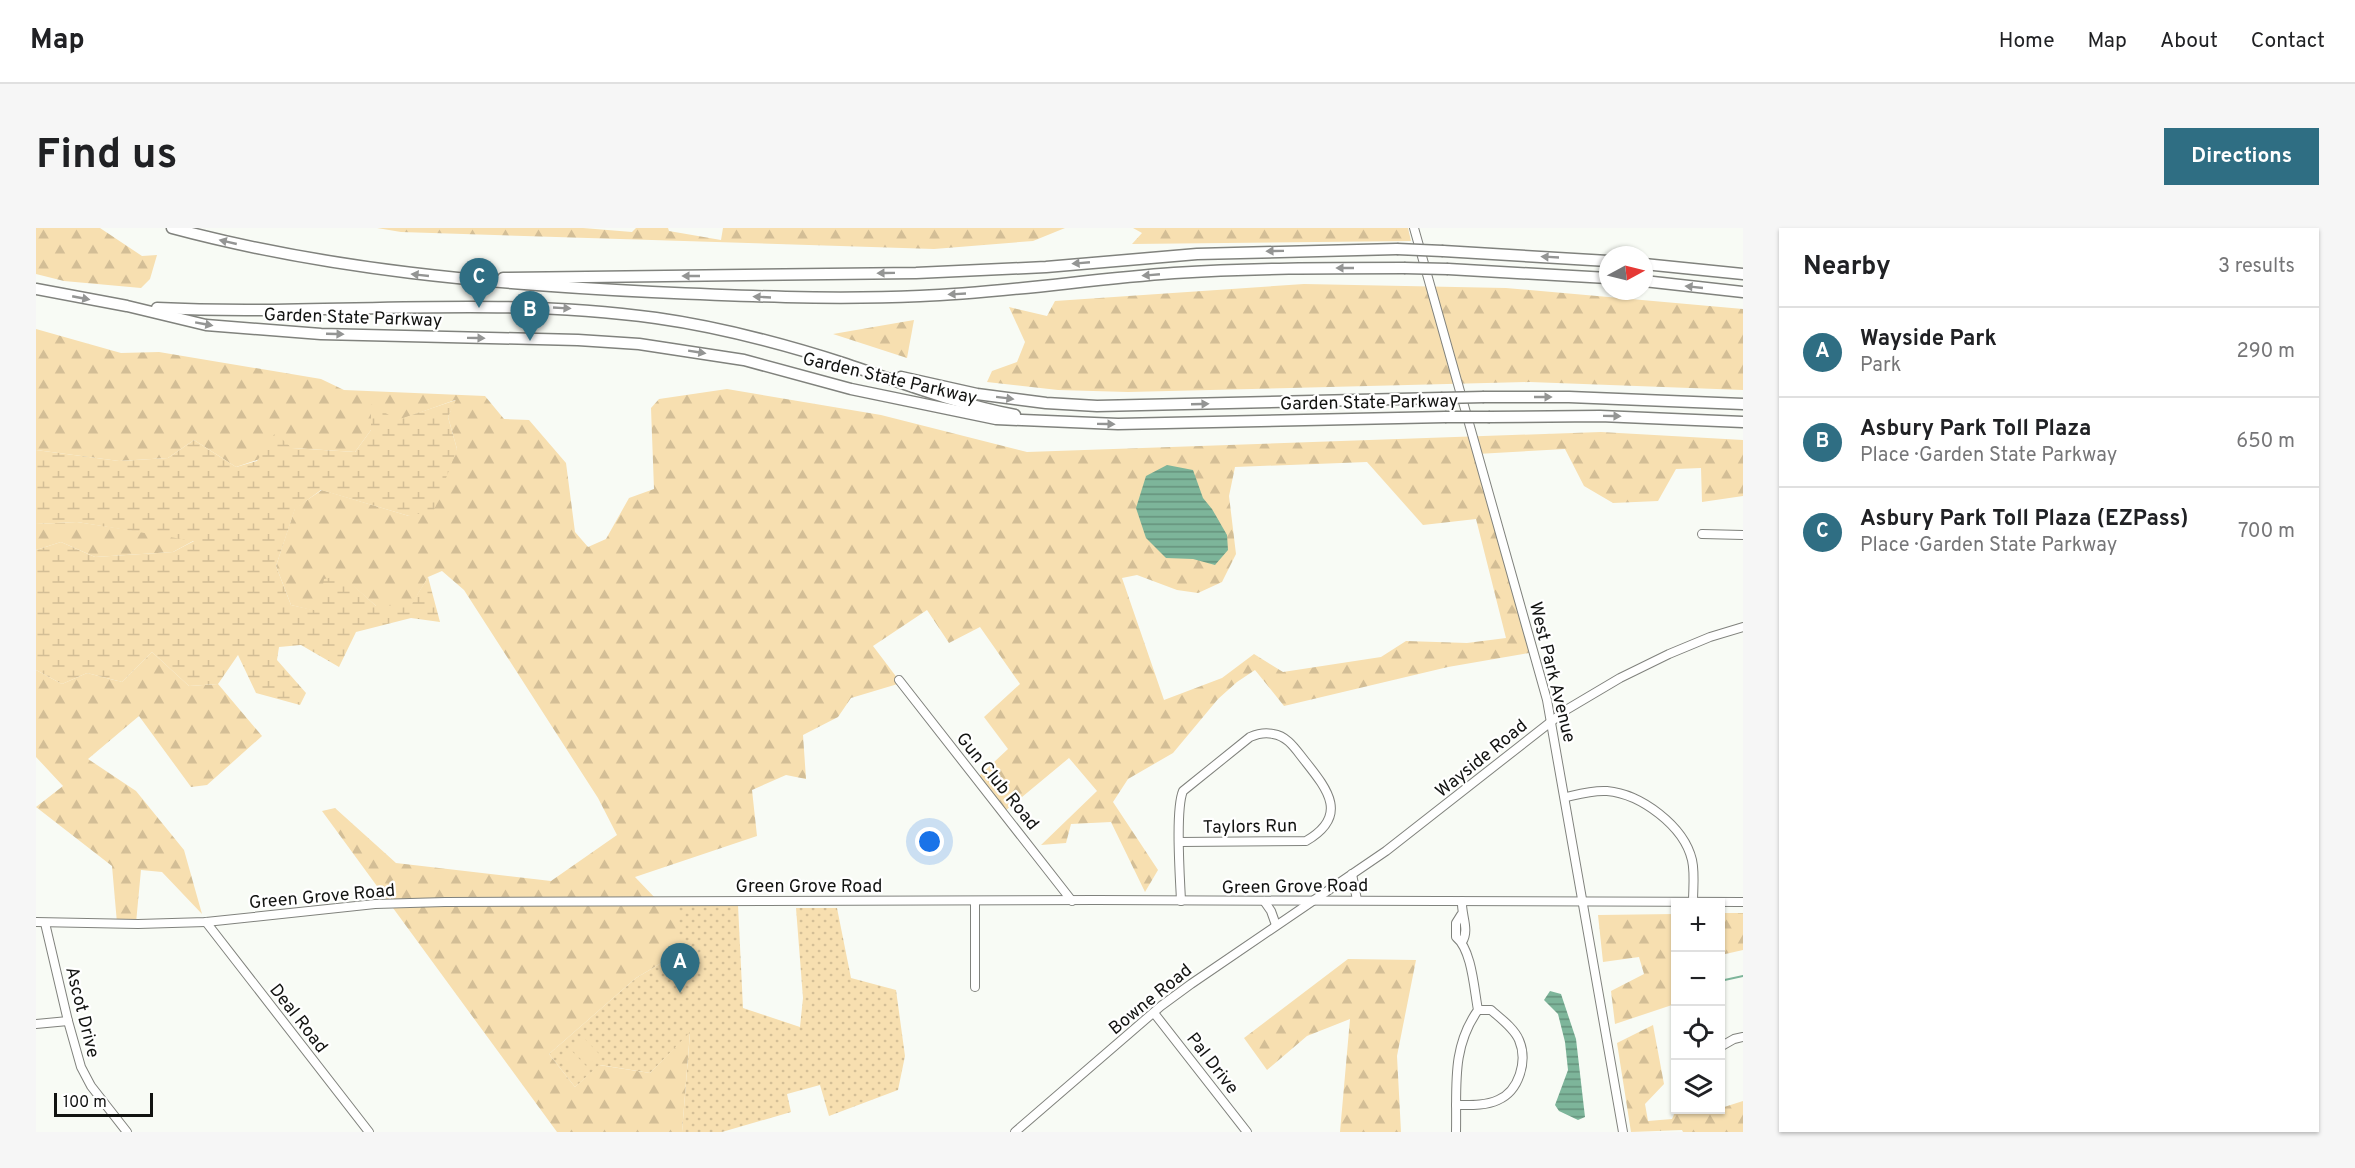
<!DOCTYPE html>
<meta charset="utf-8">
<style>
body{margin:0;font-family:Overpass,sans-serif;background:#f6f6f6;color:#202124}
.controls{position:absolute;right:18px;bottom:18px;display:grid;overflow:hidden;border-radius:0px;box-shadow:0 2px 4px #0004}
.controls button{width:54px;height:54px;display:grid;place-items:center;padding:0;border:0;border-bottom:2px solid #e0e0e0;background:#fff;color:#202124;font:30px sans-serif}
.compass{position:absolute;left:1563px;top:18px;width:54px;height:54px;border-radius:50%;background:#fff;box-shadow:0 2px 4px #0004;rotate:83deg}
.scale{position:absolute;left:18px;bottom:15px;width:99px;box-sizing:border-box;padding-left:6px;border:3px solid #121311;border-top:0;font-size:16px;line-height:21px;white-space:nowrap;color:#121311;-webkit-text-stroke:4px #fff;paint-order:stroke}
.you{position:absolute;left:894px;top:614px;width:21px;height:21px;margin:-15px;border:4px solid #fff;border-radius:50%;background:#1a73e8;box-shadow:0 0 0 9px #1a73e833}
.badge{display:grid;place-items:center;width:39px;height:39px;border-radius:50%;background:#2f6e83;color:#fff;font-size:20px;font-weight:700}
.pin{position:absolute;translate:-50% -50px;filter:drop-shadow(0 2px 3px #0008)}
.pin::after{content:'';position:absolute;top:32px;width:21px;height:18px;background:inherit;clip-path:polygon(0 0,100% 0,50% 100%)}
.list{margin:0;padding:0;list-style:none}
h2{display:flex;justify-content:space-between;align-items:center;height:78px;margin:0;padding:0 24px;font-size:26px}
h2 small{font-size:20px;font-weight:400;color:#757577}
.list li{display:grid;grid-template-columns:39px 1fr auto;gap:18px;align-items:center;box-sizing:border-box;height:90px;padding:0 24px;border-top:2px solid #e0e0e0}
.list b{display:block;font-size:22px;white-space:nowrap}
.list p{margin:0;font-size:20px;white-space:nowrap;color:#757577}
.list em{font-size:20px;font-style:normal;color:#757577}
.icon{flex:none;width:33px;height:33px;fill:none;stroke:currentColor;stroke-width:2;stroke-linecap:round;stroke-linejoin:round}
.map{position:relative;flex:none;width:1707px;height:904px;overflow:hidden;border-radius:0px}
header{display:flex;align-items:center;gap:36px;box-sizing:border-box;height:84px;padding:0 30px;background:#fff;border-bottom:2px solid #e0e0e0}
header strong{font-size:28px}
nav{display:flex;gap:33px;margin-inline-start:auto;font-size:21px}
.intro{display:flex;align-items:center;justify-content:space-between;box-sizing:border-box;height:144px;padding:0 36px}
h1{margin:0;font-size:42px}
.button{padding:15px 27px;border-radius:0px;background:#2f6e83;color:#fff;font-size:21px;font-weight:700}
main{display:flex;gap:36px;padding:0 36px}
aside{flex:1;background:#fff;border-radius:0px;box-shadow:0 2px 4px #0004}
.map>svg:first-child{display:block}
.grass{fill:url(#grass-dots)}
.forest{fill:url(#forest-firs);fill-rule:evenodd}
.wetland{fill:url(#wetland-marsh)}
.pitch{fill:#f7dfb0}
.water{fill:url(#water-rules)}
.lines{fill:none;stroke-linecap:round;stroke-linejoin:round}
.stream{stroke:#7db59a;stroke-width:2}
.minor-casing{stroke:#80827d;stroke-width:10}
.highway-casing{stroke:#80827d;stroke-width:13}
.minor{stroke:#fff;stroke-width:8}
.highway{stroke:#fff;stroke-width:10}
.highway-bridge-casing{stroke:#80827d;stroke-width:13;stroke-linecap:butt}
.highway-bridge{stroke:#fff;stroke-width:10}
.oneway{fill:#949594}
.labels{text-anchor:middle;stroke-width:4.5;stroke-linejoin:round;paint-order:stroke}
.street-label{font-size:18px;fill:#121311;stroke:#fff}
</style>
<header>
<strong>Map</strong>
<nav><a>Home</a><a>Map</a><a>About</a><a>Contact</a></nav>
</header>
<div class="intro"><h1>Find us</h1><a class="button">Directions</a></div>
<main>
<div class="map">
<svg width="1707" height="904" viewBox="0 0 1707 904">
<defs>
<pattern id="grass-dots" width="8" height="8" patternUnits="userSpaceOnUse" patternTransform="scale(1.5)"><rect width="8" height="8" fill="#f7dfb0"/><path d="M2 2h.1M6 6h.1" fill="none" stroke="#d3be96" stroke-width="1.8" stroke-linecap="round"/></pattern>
<pattern id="forest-firs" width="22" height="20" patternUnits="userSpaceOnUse" patternTransform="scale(1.5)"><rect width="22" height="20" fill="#f7dfb0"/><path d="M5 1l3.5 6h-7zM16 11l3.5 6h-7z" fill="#d3be96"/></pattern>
<pattern id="wetland-marsh" width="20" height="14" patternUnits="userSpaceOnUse" patternTransform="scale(1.5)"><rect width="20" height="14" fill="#f7dfb0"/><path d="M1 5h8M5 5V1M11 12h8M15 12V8" fill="none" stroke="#d3be96"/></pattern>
<pattern id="water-rules" width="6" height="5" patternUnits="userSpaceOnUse" patternTransform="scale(1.5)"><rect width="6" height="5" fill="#7db59a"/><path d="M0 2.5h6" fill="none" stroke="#65927c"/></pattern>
</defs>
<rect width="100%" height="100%" fill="#f8fbf5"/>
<polygon class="grass" points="702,677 707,780 764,799 767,770 760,680 801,680 815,750 860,762 869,828 862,862 793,888 784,857 751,866 755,884 686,904 646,904 654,805 614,845 564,837 539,859 513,826 600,750 642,725 642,678"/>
<g class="forest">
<polygon points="0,0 64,0 106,28 121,27 114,51 105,60 28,53 0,46"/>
<polygon points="341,0 547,0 596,4 600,0 632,0 633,3 685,12 687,0 1029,0 997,13 898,21 365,4"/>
<polygon points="1097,0 1372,0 1375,13 1096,16 1106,5"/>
<polygon points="1268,56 1470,60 1707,81 1707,162 1494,154 1092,164 1022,162 951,154 956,143 981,134 989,114 973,79 1011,88 1019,73"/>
<polygon points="878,92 871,130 797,106"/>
<path d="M0,101L85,125L123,124L285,151L308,162L449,168L468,191L493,192L530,235L539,304L552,319L570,311L593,270L618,261L615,180L623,171L691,161L845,187L991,224L1565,204L1707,212V268L1666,274L1665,240L1640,241L1622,273L1577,275L1548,258L1529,221L1441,226L1493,425L1412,439L1248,478L1219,442L1201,454L1182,471L1137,525L1092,551L1077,574L1122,642L1109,664L1075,594L1035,596L1030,615L1005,617L1061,563L1033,530L969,583L942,549L972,521L948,489L984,456L944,399L913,415L891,382L837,418L865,455L815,470L802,489L767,507L770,551L750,547L716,562L721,608L599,649L621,672L642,678V725L600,750L513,826L539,859L563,837L614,845L654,804L646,904H521L286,583L299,580L360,635L515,653L581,607L562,570L428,362L406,343L392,349L375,378H340L306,348L283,384L255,377L240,338L259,280L286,262L373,288L421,221L412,189L419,172L335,202L319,224L256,220L200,239L158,212L132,230L83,233L0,222ZM1331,234L1387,297L1440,291L1470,410L1431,415L1370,413L1345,429L1247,444L1218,426L1186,450L1128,472L1086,350L1101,347L1141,362L1162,365L1186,354L1200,326L1193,268L1199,239Z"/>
<polygon points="41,294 159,312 137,324 59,329 25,314 0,322 0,296"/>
<polygon points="116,424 153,458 182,456 226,508 171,557 155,559 103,488 52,531 100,563 148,622 166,686 126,644 105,642 100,695 81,695 76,638 0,579 27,558 0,529 0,442 26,456 51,445 86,454"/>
<polygon points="1685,685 1707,685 1707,722 1685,727"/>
<polygon points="1639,686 1639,776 1579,796 1575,763 1608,746 1603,729 1567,734 1562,687"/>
<polygon points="1312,731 1380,732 1361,828 1365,904 1304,904 1314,791 1271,808 1231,842 1208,810"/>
<polygon points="1617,797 1628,856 1609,876 1612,893 1636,891 1640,882 1666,882 1671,884 1684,882 1685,880 1707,873 1707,904 1647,904 1646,902 1595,904 1581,815"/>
</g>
<polygon class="wetland" points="420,172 412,189 421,221 398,282 373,288 285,262 259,281 240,338 255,377 282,383 288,351 306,347 340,378 375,377 392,349 404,394 375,390 320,404 303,439 265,417 243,419 241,432 270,465 264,477 220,465 202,427 182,456 153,458 116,424 86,454 51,445 26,456 0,442 0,322 25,314 59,329 137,324 158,313 41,294 0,296 0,222 83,233 132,230 158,212 200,239 221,233 239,205 256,220 319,224 335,202 335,176 361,192"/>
<g class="pitch">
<polygon points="546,808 564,827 553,837 535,818"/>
<polygon points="533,820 551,839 540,849 522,830"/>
</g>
<g class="water">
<polygon points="1131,237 1157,242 1167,270 1176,281 1191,307 1192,322 1179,337 1157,331 1130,330 1110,310 1100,280 1110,248"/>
<polygon points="1514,763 1525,766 1540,811 1549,889 1542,892 1523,883 1519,877 1532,842 1529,814 1522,786 1508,772"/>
</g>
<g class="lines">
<polyline class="stream" points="1684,753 1707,748"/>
<g class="minor-casing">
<g id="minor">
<polyline points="1378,0 1511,472 1587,904"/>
<polyline points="1666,306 1707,307"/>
<polyline points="863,452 1036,673"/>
<path d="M1530,569C1543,566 1557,562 1571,563C1605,566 1648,598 1656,632C1659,645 1657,661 1657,674"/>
<path d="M1144,614L1270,613C1313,588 1292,562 1269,533C1260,522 1252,508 1237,506C1229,504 1221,506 1214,509L1147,563C1139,582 1144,649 1145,673"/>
<polyline points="1316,646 1321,672"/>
<polyline points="1228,673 1235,683 1240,697"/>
<path d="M0,694L102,696L170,694L339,676L409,674C842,673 1274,670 1707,674"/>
<polyline points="170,694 333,904"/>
<polyline points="9,695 32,793 45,839 55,858 91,904"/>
<path d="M1426,714C1434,702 1425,687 1426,673"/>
<polyline points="939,759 939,673"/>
<polyline points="1118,785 1211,904"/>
<polyline points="0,796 32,793"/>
<polyline points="1684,819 1698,811 1707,809"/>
<path d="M1420,877C1433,877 1449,878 1462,872C1483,863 1492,833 1483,812C1478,800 1464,790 1455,782H1442"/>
<polyline points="979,904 1125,778 1155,756 1350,623 1530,482 1584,450 1633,426 1674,409 1707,399"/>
<path d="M1420,904C1421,859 1415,820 1442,782C1438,761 1436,722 1420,709V695L1425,687"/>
</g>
</g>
<g class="highway-casing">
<g id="highway">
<path d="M136,0C293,42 454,56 616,64C705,68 794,72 884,68C969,65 1053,51 1138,45C1214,40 1291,40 1368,40"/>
<polyline points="1407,23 1572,33"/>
<polyline points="1608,36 1707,46"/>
<polyline points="1412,41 1572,50"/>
<polyline points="467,50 880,45 1010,39 1161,26 1361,21"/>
<polyline points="1608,53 1707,64"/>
<polyline points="0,61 91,78 170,97 285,106 542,112 603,116 708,132 815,161 960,191 1082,196 1409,189"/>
<path d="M121,80C287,88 454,67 620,90C684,99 748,116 810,136C866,155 921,176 979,187"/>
<polyline points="865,149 941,166 1010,175 1061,178 1405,170"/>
<polyline points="1448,169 1533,169 1707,176"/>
<polyline points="1454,189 1564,188 1707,194"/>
</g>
</g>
<use href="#minor" class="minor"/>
<use href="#highway" class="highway"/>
<g class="highway-bridge-casing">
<g id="highway-bridge">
<polyline points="1361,21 1407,23"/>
<polyline points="1368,40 1412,41"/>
<polyline points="1405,170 1448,169"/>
<polyline points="1409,189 1454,189"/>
</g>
</g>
<use href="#highway-bridge" class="highway-bridge"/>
</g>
<defs><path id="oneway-solid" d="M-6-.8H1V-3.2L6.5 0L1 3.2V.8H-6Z" transform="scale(1.5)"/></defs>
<g class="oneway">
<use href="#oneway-solid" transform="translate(192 14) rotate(-167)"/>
<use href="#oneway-solid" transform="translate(1239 23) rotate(179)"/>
<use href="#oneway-solid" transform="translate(1514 29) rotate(-177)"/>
<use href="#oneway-solid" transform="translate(1045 35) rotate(175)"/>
<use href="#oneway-solid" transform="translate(1309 40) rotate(-180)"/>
<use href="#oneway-solid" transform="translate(850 45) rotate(179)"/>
<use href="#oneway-solid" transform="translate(384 47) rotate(-174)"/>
<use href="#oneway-solid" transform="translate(1115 47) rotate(175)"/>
<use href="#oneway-solid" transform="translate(655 48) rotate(180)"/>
<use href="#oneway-solid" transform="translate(1658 59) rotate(-174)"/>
<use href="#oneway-solid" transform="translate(921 66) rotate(177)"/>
<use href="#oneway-solid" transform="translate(726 69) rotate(-177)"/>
<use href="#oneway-solid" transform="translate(45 70) rotate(11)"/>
<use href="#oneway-solid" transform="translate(526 80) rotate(3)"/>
<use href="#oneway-solid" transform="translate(168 96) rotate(10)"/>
<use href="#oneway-solid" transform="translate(299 106) rotate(2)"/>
<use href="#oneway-solid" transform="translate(440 110) rotate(1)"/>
<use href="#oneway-solid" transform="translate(661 124) rotate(9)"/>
<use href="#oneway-solid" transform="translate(1507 169)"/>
<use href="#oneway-solid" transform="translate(969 170) rotate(7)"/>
<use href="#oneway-solid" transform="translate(1164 176) rotate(-2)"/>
<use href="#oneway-solid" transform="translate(1576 188) rotate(1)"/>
<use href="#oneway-solid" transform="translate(1070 196) rotate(1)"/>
</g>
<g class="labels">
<g class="street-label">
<text transform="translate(317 89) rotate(2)" y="6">Garden State Parkway</text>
<text transform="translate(854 150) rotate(13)" y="6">Garden State Parkway</text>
<text transform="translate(1333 174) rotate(-1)" y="6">Garden State Parkway</text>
<text transform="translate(1517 444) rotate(76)" y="6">West Park Avenue</text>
<text transform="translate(1445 530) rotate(-39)" y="6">Wayside Road</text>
<text transform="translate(962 553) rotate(51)" y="6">Gun Club Road</text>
<text transform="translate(1214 598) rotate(-1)" y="6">Taylors Run</text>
<text x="773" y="664">Green Grove Road</text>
<text transform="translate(1259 658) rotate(-1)" y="6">Green Grove Road</text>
<text transform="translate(286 668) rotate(-5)" y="6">Green Grove Road</text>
<text transform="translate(1114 771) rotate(-39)" y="6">Bowne Road</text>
<text transform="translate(47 784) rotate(76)" y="6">Ascot Drive</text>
<text transform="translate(263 790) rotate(52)" y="6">Deal Road</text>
<text transform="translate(1177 835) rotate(52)" y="6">Pal Drive</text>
</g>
</g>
</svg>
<div class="controls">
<button>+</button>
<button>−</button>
<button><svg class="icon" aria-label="locate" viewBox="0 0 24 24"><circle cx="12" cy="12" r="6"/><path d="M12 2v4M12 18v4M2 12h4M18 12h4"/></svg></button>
<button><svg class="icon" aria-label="layers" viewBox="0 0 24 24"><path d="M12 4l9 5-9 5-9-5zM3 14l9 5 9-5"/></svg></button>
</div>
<svg class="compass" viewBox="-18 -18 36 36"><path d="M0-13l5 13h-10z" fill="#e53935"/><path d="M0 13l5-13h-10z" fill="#757577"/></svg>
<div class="scale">100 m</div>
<div class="you"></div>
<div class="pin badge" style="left:644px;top:765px">A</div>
<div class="pin badge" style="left:494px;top:113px">B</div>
<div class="pin badge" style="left:443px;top:80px">C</div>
</div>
<aside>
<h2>Nearby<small>3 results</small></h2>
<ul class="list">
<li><span class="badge">A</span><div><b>Wayside Park</b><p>Park</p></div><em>290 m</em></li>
<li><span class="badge">B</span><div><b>Asbury Park Toll Plaza</b><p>Place · Garden State Parkway</p></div><em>650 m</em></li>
<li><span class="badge">C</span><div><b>Asbury Park Toll Plaza (EZPass)</b><p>Place · Garden State Parkway</p></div><em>700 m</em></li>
</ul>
</aside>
</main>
